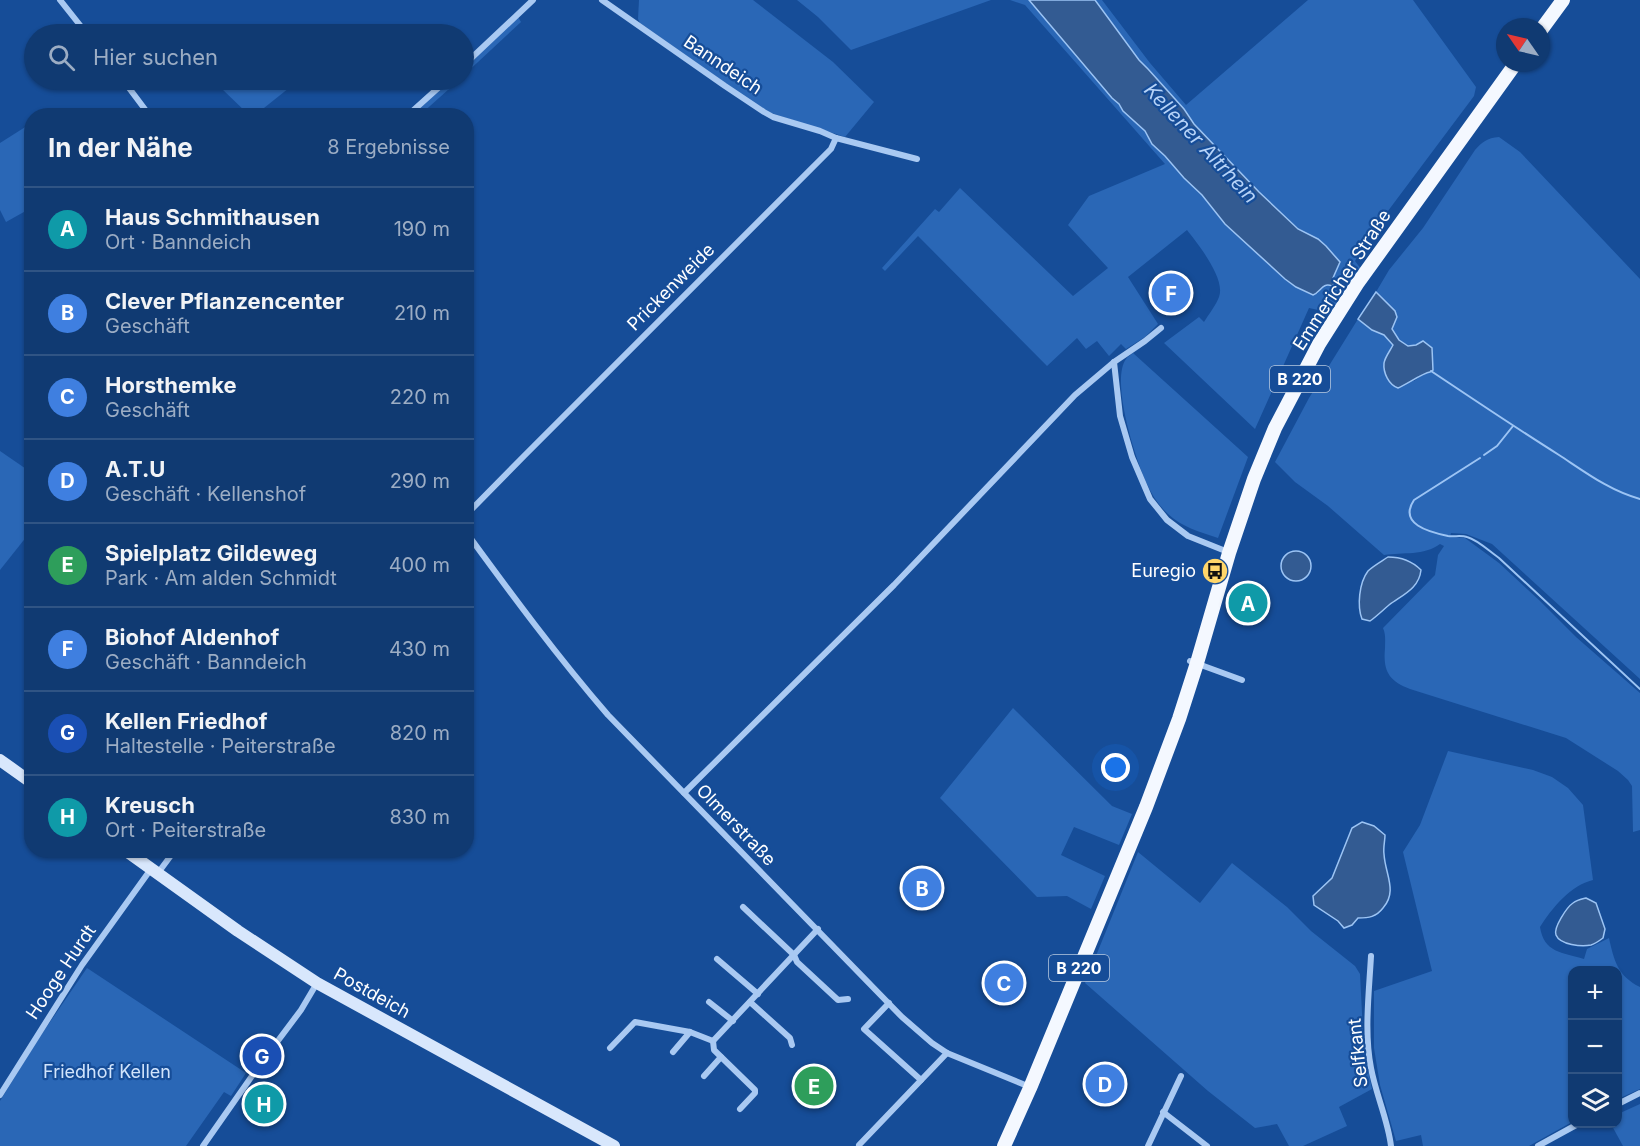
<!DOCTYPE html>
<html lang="de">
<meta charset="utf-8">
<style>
body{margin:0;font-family:Inter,sans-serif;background:#194177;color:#f1f3f6}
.controls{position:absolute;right:18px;bottom:18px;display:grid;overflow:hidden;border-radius:12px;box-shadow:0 2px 4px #0004}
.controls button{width:54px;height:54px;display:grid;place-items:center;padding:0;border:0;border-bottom:2px solid #305484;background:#103a72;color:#f1f3f6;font:30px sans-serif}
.compass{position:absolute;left:1496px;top:18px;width:54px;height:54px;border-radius:50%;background:#103a72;box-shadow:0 2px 4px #0004;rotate:304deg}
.you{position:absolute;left:1116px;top:768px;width:21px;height:21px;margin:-15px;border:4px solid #fff;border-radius:50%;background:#1a73e8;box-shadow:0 0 0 9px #1a73e833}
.badge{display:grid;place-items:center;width:39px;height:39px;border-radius:50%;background:#ffd66a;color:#fff;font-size:20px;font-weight:700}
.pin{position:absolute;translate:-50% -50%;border:3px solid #fff;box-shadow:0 2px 6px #0006}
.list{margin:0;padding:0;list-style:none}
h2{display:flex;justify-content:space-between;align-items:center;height:78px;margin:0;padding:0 24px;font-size:26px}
h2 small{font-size:20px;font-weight:400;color:#9cadc4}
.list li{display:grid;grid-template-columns:39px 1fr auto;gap:18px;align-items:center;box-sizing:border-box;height:84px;padding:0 24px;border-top:2px solid #305484}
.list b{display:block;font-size:22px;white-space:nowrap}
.list p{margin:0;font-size:20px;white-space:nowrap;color:#9cadc4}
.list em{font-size:20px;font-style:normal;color:#9cadc4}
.icon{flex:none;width:33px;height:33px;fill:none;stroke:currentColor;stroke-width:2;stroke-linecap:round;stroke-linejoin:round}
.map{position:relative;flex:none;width:1640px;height:1146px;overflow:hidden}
.search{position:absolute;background:#103a72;box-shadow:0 2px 4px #0004;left:24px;top:24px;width:450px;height:66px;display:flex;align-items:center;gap:15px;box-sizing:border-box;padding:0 21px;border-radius:33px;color:#9cadc4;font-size:22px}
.panel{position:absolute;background:#103a72;box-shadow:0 2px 4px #0004;left:24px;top:108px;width:450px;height:750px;border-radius:24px}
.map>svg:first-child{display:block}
.green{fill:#2a67b6}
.water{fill:#335b92;stroke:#9cc4f4;stroke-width:1.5}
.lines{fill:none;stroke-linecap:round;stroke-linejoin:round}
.stream{stroke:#9cc4f4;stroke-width:2}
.minor{stroke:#a9c9f2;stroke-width:6}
.secondary{stroke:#d8e7fc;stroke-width:12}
.primary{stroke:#f4f8ff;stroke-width:14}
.labels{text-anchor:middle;stroke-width:4.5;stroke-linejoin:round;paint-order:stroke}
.shield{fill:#164d98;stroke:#b9cae0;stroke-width:1.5}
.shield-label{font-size:16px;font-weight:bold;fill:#fff}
.street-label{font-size:18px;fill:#fff;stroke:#164d98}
.poi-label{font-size:18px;fill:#fff;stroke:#164d98;text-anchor:end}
.park-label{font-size:18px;fill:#d1e4fc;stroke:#164d98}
.water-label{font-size:20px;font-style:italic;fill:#b6d3f8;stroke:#164d98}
</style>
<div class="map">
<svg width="1640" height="1146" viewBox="0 0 1640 1146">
<rect width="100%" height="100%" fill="#164d98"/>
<g class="green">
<polygon points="639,0 753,0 833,62 874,102 845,137 771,113 751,101 640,23 638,19"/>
<polygon points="797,0 991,0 851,50 818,17"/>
<path d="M1010,0H1029L1112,98L1119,104L1123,111L1145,131L1152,144L1165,156L1202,195L1225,224L1285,279L1296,287L1317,294L1324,285L1328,284L1333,278L1339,262L1326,246L1318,239L1298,229L1259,192L1194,124L1184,109L1148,69L1139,60L1095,0H1102L1150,63L1186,105L1308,0H1413L1476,87L1474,96L1370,235L1355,261L1361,269L1332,313L1309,308L1255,429L1164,343L1199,317L1204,322C1209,314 1216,305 1219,297C1226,279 1198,244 1187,230L1128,277L1158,324L1145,337L1126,349L1121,344L1109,356L1097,341L1086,349L1077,338L1047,366L918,236L885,271L882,268L935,209L939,212L960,188L1073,296L1108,268L1068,225L1089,196L1165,164L1025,5Z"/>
<polygon points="518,17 521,22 464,75 464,67"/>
<polygon points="231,80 299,80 254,116 249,115 221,88"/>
<polygon points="450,80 459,80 420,115 411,116"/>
<polygon points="30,124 32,126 31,208 6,222 0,210 0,143"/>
<path d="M1499,137L1520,152L1640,279V679L1492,544L1466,534L1451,533L1450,537L1465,538L1499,563L1539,600L1576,637L1640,693V830L1633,832L1632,786L1628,780L1618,771L1566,738L1410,689C1388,681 1383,670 1385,648C1385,641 1386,635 1383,628L1435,575L1438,555L1444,546L1440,544C1424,556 1403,552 1384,555L1328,506L1295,482L1275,462L1309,398L1358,319C1362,322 1366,326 1370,328C1380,334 1386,334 1394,346L1387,356L1414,381L1425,373L1433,370L1432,348L1420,342L1416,345L1408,346L1399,340L1392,329L1395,322V311L1376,292L1389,270L1423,228L1475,150C1482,142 1487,138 1499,137Z"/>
<path d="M1133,353L1248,457L1218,538C1200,532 1182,527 1168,514C1159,506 1152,495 1147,484C1136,461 1110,381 1126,359C1128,356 1131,355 1133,353Z"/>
<polygon points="0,451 32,473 31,531 0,570"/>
<polygon points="1013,708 1112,806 1132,814 1119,845 1074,827 1061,855 1105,876 1091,909 1067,896 1037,897 940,798"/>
<path d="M1448,751L1533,770L1552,777L1568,788L1583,805L1593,880C1571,885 1552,908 1540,927C1544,953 1562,952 1584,959L1587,949L1609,938C1614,961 1618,976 1640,987V1089L1618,1099V970H1572V1122L1529,1146H1423L1421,1135L1396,1141L1380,1085L1374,1048V991L1432,971L1403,852L1420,825Z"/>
<polygon points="1138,852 1200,903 1232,863 1287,907 1311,931 1355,966 1360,974 1363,1032 1366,1060 1372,1089 1339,1107 1347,1126 1303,1146 1289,1146 1277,1124 1255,1128 1208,1091 1085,983"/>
<polygon points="87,968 246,1073 231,1096 224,1092 186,1146 0,1146 0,1101 37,1041"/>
<polygon points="820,1066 834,1079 808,1106 793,1093"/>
<polygon points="1640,1104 1640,1146 1623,1146 1611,1124 1618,1124 1618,1114"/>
</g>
<g class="water">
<path d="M1029,0H1095L1139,60L1148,69L1184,109L1194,124L1259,192L1298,229L1318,239L1326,246L1340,262L1333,278L1336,282L1332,286C1322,282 1321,292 1313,295L1296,287L1285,279L1225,224L1202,195L1184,178L1165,156L1152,144L1145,131L1123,111L1119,104L1112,98Z"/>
<path d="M1376,292L1395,311L1397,317L1392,329L1399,340L1408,346L1416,345L1423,341L1432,348L1433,370L1430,372C1423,373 1407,384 1398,388C1389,385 1383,373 1384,363C1385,357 1390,351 1393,345L1384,335L1372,330L1358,319Z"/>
<circle cx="1296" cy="566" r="15"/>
<path d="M1388,557C1401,557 1412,561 1421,570C1419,589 1402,595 1389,605C1383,610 1377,616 1370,621L1362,619C1357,606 1359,583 1368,571C1373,566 1382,561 1388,557Z"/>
<path d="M1362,822L1374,826L1385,835C1385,841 1383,848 1384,854C1385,874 1398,891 1383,908C1376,917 1369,918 1358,918L1352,925L1344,928L1338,921L1314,905L1313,896L1332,878L1352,828Z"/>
<path d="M1586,898L1596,903L1605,929L1603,938C1599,941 1595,944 1591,945C1582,947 1560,945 1556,935C1553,928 1567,907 1573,903C1577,900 1582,899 1586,898Z"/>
</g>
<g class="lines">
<g class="stream">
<path d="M1431,371C1473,399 1516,428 1559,455C1585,472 1610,491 1640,499"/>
<polyline points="1484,455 1497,446 1513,426"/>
<path d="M1480,458L1414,500C1398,524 1429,532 1448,536C1454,537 1461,535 1467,537C1478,540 1489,551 1499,558L1640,689"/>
</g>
<g class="minor">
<polyline points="60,0 87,34"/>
<polyline points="602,0 725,86 764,112 773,117 820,131 836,138"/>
<polyline points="464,65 533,0"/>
<polyline points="123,80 150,116"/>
<polyline points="407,116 447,80"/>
<polyline points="1114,362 1120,416 1132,457 1150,499 1167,520 1188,536 1228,552"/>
<polyline points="466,515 525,455 831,149 836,138 917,159"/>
<path d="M466,532C512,595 557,656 608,715L902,1017L932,1043L947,1053L1030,1087"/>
<polyline points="1190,661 1242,680"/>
<polyline points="684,793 894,585 1075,395 1114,362 1145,341 1161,328"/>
<polyline points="158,873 175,850"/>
<polyline points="743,907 794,955 797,962 838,1000 848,999"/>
<path d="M1371,956C1369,993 1364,1032 1371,1068C1376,1095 1388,1120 1391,1146"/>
<polyline points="717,959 758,994"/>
<polyline points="709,1002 733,1021"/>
<polyline points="750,1002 790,1038 792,1045"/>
<polyline points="889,1003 864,1029 921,1080"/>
<polyline points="713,1041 714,1050 755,1090 755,1093 740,1109"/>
<polyline points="610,1048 635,1022 690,1032 713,1041 818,929"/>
<polyline points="673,1052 690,1032"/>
<polyline points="704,1076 721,1057"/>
<polyline points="0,1095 82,965 151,869"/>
<polyline points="1618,1104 1640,1093"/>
<polyline points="1163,1112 1207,1146"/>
<polyline points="859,1145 947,1053"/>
<polyline points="203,1146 259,1066 301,1010 317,983"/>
<polyline points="1148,1146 1181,1076"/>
<polyline points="1538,1146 1578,1124"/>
</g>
<g class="secondary">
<polyline points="0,760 32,783"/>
<polyline points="125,850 238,931 317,983 614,1146"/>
</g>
<g class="primary">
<polyline points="1541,30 1563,0"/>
<polyline points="1004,1146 1030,1088 1146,807 1179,719 1197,663 1229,553 1254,479 1275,428 1319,344 1357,284 1516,63"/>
</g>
</g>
<defs>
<g id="bus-disc" transform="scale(1.35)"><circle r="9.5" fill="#ffd66a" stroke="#164d98"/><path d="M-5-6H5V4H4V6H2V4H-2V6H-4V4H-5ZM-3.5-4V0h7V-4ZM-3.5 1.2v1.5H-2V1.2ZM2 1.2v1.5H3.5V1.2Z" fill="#111"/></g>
</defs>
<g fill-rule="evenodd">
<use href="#bus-disc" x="1215" y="571"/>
</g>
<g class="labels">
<g class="shield">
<rect x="1270" y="366" width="60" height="26" rx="4.5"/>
<rect x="1049" y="955" width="60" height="26" rx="4.5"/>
</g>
<g class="shield-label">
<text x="1300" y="385">B 220</text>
<text x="1079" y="974">B 220</text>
</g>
<g class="street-label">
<text transform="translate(723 65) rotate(34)" y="6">Banndeich</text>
<text transform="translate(1342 280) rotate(-57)" y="6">Emmericher Straße</text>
<text transform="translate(671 287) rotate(-45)" y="6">Prickenweide</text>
<text transform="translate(736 825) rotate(46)" y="6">Olmerstraße</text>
<text transform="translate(61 972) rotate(-56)" y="6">Hooge Hurdt</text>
<text transform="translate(372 993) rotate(29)" y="6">Postdeich</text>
<text transform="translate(1358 1053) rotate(-96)" y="6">Selfkant</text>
</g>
<g class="poi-label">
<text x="1196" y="577">Euregio</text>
</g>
<g class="park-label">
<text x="107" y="1078">Friedhof Kellen</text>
</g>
<g class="water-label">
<text transform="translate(1201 143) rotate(47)" y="7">Kellener Altrhein</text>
</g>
</g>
</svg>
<div class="controls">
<button>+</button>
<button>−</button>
<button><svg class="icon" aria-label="layers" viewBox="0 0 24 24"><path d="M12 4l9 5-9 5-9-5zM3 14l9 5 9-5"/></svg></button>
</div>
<svg class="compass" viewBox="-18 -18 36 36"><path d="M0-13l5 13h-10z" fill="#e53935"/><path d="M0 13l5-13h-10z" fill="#9cadc4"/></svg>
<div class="you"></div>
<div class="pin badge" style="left:1248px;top:603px;background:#0f9aa8">A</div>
<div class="pin badge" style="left:922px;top:888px;background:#3f7fe0">B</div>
<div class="pin badge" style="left:1004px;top:983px;background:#3f7fe0">C</div>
<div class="pin badge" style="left:1105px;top:1084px;background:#3f7fe0">D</div>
<div class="pin badge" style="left:814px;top:1086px;background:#2e9e5b">E</div>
<div class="pin badge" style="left:1171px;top:293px;background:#3f7fe0">F</div>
<div class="pin badge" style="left:262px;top:1056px;background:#1a4fb4">G</div>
<div class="pin badge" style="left:264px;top:1104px;background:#0f9aa8">H</div>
<div class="search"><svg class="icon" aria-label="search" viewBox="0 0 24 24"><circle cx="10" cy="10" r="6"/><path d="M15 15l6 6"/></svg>Hier suchen</div>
<section class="panel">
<h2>In der Nähe<small>8 Ergebnisse</small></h2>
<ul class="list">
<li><span class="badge" style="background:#0f9aa8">A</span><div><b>Haus Schmithausen</b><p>Ort · Banndeich</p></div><em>190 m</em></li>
<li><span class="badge" style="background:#3f7fe0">B</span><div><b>Clever Pflanzencenter</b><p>Geschäft</p></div><em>210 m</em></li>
<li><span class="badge" style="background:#3f7fe0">C</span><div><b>Horsthemke</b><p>Geschäft</p></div><em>220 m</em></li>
<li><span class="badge" style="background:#3f7fe0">D</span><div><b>A.T.U</b><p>Geschäft · Kellenshof</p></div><em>290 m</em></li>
<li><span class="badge" style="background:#2e9e5b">E</span><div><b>Spielplatz Gildeweg</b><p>Park · Am alden Schmidt</p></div><em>400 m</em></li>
<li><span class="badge" style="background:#3f7fe0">F</span><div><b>Biohof Aldenhof</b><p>Geschäft · Banndeich</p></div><em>430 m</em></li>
<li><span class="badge" style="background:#1a4fb4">G</span><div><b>Kellen Friedhof</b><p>Haltestelle · Peiterstraße</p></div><em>820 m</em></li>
<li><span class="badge" style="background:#0f9aa8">H</span><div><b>Kreusch</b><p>Ort · Peiterstraße</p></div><em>830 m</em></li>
</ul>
</section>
</div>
